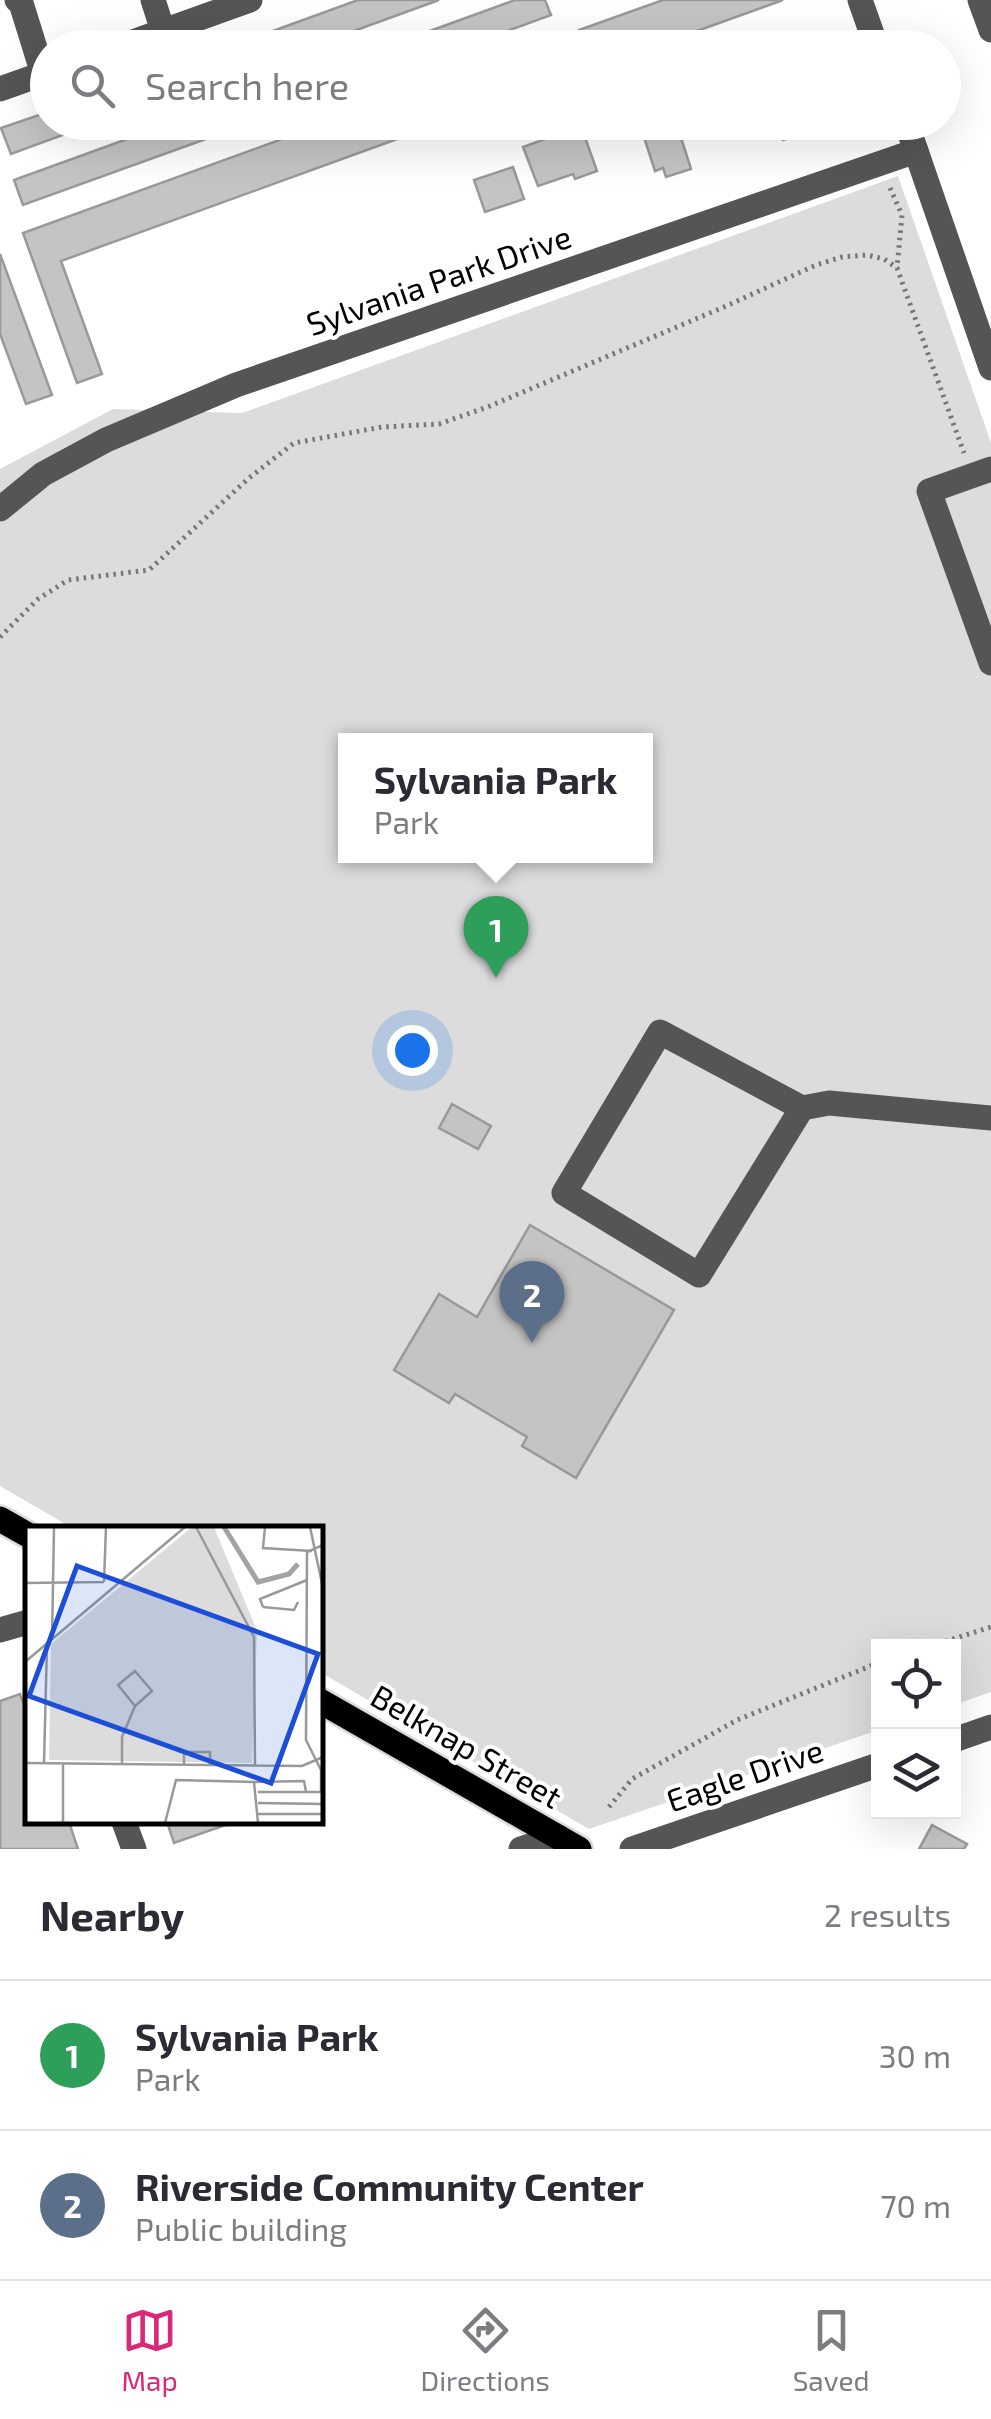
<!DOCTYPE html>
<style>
body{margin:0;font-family:"Exo 2",sans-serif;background:#f2f2f3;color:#2b2b33}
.controls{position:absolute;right:30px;bottom:30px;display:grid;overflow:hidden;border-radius:0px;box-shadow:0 10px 40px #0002}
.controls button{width:90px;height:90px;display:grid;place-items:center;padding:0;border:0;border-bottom:2px solid #e1e1e2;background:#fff;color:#2b2b33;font:50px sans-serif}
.you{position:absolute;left:412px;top:1050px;width:35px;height:35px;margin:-25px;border:8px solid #fff;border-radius:50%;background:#1a73e8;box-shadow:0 0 0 15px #1a73e833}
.badge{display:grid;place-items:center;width:65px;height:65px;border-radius:50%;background:#db2777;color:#fff;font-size:32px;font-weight:700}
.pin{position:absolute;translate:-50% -82px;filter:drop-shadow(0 2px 5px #0008)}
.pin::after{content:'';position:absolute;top:52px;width:35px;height:30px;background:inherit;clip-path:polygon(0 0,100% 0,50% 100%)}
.popup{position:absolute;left:338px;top:733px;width:315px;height:130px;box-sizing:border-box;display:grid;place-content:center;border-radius:0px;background:#fff;filter:drop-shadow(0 2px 8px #0005);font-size:32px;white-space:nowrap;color:#7c7c81}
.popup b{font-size:38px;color:#2b2b33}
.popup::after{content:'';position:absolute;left:50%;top:100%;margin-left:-20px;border:20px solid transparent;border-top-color:#fff}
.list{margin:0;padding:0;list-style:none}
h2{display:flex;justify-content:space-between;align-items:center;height:130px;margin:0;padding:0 40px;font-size:42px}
h2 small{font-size:32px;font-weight:400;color:#7c7c81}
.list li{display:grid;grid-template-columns:65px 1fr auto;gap:30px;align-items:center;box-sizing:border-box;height:150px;padding:0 40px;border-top:2px solid #e1e1e2}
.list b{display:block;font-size:38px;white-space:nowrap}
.list p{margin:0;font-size:32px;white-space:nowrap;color:#7c7c81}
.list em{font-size:32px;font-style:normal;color:#7c7c81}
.icon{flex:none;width:55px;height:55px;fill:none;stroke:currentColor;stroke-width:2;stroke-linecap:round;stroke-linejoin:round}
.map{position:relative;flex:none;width:991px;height:1849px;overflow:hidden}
.search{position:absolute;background:#fff;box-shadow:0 10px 40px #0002;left:30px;right:30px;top:30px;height:110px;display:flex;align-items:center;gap:25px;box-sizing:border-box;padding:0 35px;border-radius:55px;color:#7c7c81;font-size:38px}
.sheet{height:430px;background:#fff}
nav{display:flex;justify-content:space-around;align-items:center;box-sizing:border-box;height:140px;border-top:2px solid #e1e1e2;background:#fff;font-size:28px;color:#7c7c81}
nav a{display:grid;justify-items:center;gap:5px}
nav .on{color:#db2777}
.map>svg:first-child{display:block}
.green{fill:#dcdcdc;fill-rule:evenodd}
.building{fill:#c4c4c4;stroke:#999;stroke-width:2.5}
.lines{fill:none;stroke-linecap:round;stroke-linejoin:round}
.major-casing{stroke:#dbdbdb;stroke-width:30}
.path{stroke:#777;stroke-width:5;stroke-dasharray:2.5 5;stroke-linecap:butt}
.minor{stroke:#555;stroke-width:25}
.major{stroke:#000;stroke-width:25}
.labels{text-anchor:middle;stroke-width:8;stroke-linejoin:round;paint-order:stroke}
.street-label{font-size:32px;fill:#000;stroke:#fff}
.inset-river{fill:none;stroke:#a3a3a3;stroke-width:5}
.inset-road{fill:none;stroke:#999;stroke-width:2.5}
.view{fill:#1d4ed8;fill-opacity:0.15;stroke:#1d4ed8;stroke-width:5}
.inset-edge{fill:none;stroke:#000;stroke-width:5}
</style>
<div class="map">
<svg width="991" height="1849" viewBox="0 0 991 1849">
<rect width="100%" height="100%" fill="#fff"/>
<path class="green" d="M898,176L991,443V1692L954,1705V1646H878V1730L589,1829L320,1672V1529H74L0,1486V469L113,409L242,413ZM346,740H646V856H346Z"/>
<g class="building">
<polygon points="358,0 439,0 307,48 226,48"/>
<polygon points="515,0 545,0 551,15 461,48 383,48"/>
<polygon points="663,0 783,0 650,48 585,48 579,30"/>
<polygon points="563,38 567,48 536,48"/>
<polygon points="48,112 48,122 98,122 11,154 1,128"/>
<polygon points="174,122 253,122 23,205 14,180"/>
<polygon points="329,122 444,122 61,261 102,374 77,383 23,233"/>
<polygon points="676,122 691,169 666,177 663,168 655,171 642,131 656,127 656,122"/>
<polygon points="759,122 807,122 810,131 783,140 778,126 762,132"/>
<polygon points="581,126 597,171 575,179 573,174 538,186 523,147"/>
<polygon points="513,167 524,199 485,212 474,180"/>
<polygon points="0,254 52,395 26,404 0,334"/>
<polygon points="452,1104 491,1126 478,1149 439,1128"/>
<polygon points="530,1225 674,1310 576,1478 522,1446 527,1437 455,1394 449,1403 394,1370 439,1294 477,1317"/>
<polygon points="20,1694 28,1716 28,1822 69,1822 78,1849 0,1849 0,1701"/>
<polygon points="167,1822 234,1822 174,1843"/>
<polygon points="932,1825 967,1844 964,1849 919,1849"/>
</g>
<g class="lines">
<g class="major-casing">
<g id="major">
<polyline points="0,1519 28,1535"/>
<polyline points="320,1701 579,1849"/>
</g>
</g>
<g class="path">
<polyline points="890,188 902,215 897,268"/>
<polyline points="0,637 38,599 68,580 149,570 249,478 294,443 382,427 439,424 490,406 724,307 816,265 842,257 867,255 884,259 897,268 964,453"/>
<polyline points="931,1646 991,1627"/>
<polyline points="609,1807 632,1779 737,1720 878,1663"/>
</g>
<g class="minor">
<polyline points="17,0 21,3 43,74"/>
<polyline points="153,0 163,31"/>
<polyline points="860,0 877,48"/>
<polyline points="980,0 991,30"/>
<polyline points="116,48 250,0"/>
<polyline points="0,89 48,72"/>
<polyline points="906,122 991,368"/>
<polyline points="991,469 929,491 991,663"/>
<polyline points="0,509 43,474 106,440 236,385 916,151"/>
<polyline points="802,1108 699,1275 564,1193 660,1032 802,1108 829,1103 991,1118"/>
<polyline points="0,1630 28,1622"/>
<polyline points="954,1740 991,1727"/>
<polyline points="124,1822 134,1849"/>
<polyline points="521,1849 558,1837"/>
<polyline points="632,1849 878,1765"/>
</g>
<use href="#major" class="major"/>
</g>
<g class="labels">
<g class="street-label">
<text transform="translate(439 281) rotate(-19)" y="11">Sylvania Park Drive</text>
<text transform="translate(466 1747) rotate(30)" y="11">Belknap Street</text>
<text transform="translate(745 1776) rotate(-19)" y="11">Eagle Drive</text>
</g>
</g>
<g transform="translate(25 1526)">
<rect width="298" height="298" fill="#fff"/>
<path d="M167,1H189L232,105L227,237L24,234L26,118Z" fill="#dcdcdc"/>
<path class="inset-river" d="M199,1L233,56L264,48L273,38"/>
<path class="inset-road" d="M171,1L229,111L230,240M240,1L238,22L287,25M285,1L298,62M79,56L81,1M0,57L79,56M238,81L235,73L282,54M238,81L269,84L273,76M27,114L29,1M0,136L160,1M0,237L277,240L298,231M19,237L22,118M97,238V211L110,180L127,165L110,145L93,159L110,180M159,239V226H185V240M229,256L279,255L281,266M233,266H298M296,266V244L281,214L282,26L298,19M233,277L298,278M233,288H298M38,297V237M140,297L151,254L229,256L233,297"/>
<path class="view" d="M52,40L293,128L246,257L4,170Z"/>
<rect width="298" height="298" class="inset-edge"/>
</g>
</svg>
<div class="controls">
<button><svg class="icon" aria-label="locate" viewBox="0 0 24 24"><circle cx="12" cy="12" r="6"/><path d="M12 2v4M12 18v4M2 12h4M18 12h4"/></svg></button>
<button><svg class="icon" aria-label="layers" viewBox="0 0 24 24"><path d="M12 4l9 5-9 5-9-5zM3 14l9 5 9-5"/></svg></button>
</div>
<div class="you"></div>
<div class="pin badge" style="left:496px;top:978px;background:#2e9e5b">1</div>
<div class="popup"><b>Sylvania Park</b>Park</div>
<div class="pin badge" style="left:532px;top:1343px;background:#5c6f8a">2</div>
<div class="search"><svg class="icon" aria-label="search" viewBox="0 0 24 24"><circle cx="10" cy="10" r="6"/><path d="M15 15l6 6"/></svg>Search here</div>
</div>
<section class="sheet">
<h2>Nearby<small>2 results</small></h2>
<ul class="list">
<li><span class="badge" style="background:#2e9e5b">1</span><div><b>Sylvania Park</b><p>Park</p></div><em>30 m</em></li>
<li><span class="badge" style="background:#5c6f8a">2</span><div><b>Riverside Community Center</b><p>Public building</p></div><em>70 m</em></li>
</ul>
</section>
<nav>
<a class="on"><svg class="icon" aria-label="map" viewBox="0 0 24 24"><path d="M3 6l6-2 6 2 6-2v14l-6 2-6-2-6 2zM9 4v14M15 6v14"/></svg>Map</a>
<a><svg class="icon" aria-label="directions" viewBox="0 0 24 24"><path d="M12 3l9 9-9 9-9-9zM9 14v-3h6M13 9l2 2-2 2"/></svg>Directions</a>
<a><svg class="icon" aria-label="saved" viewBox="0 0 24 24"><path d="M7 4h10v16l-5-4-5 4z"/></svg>Saved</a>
</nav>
